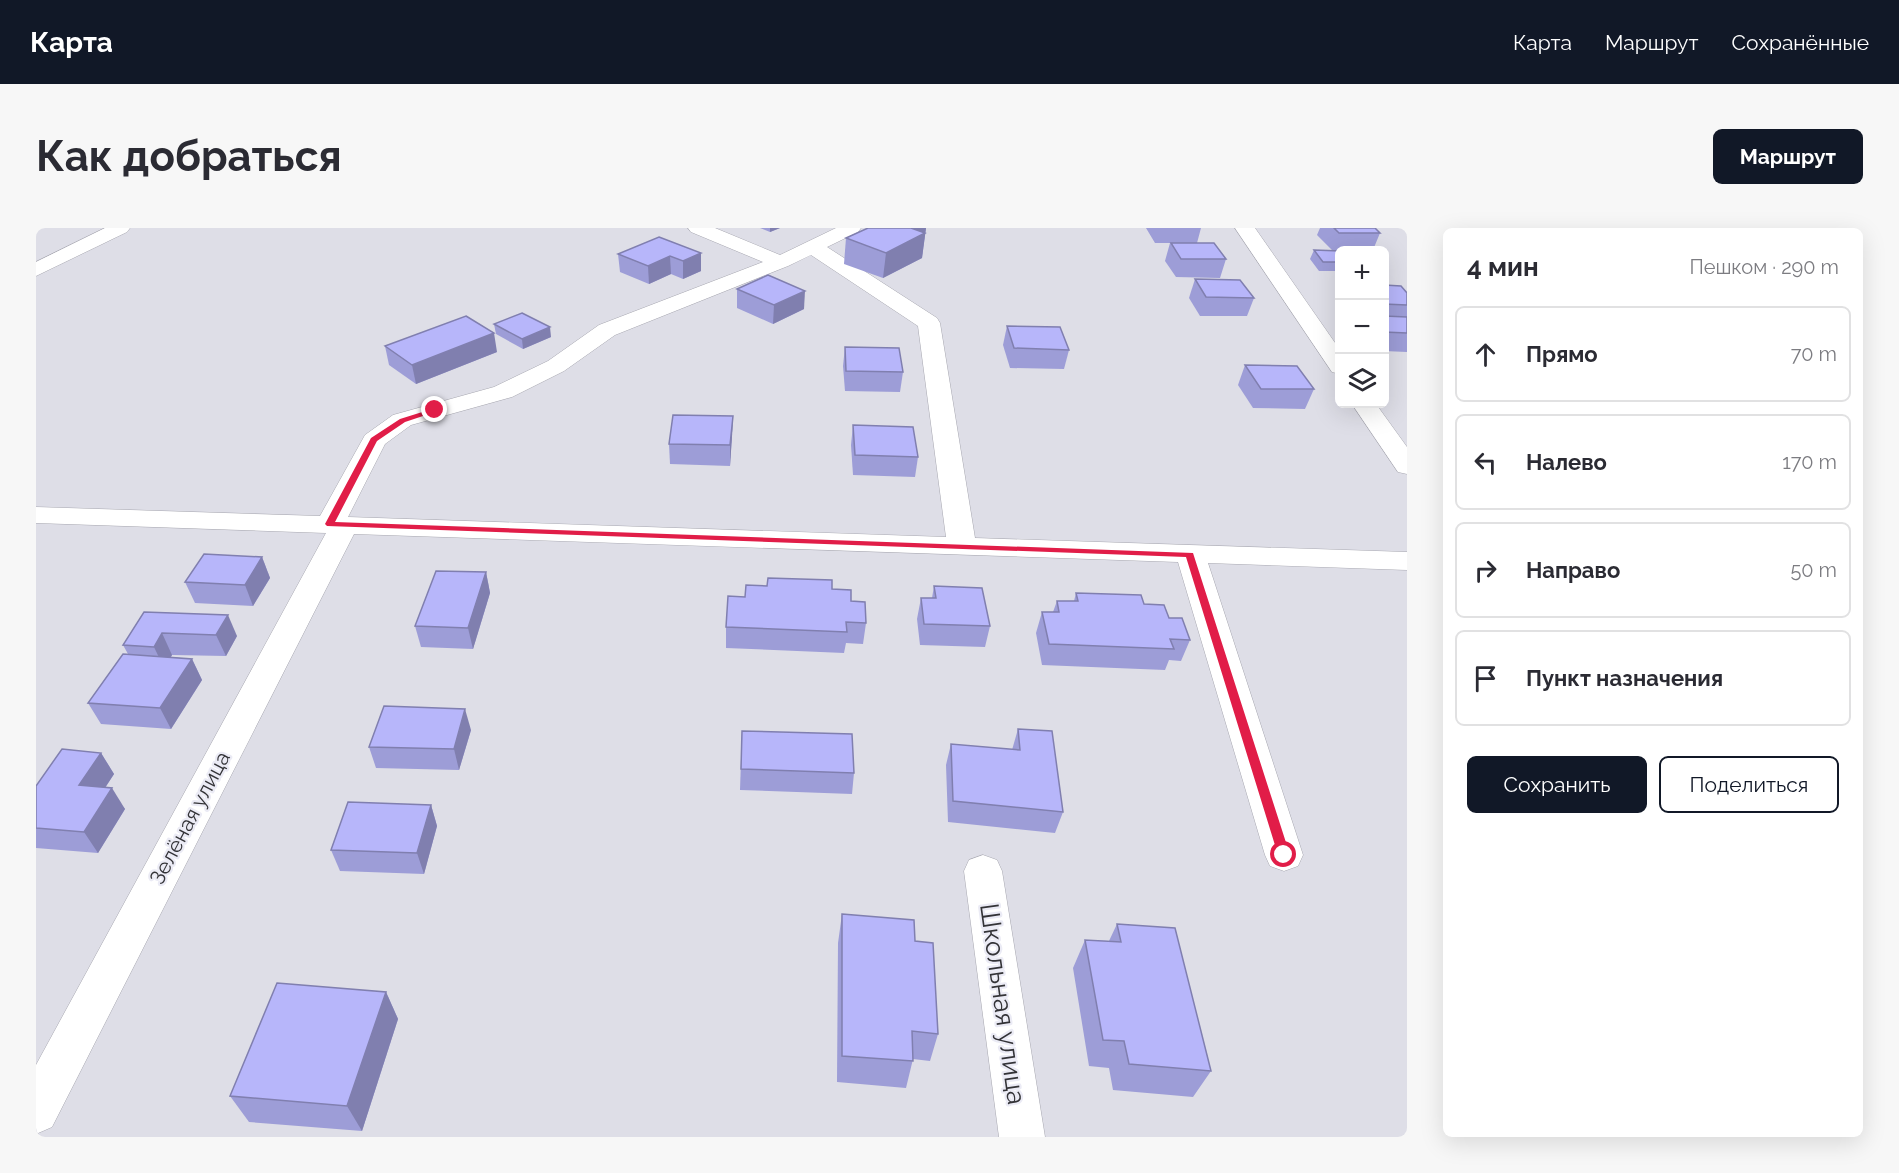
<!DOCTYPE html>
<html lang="ru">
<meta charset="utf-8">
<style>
body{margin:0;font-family:Raleway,sans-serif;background:#f7f7f7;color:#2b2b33}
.controls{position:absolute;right:18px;top:18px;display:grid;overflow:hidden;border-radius:9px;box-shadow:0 6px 24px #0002}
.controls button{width:54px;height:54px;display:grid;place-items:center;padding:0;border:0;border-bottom:2px solid #e1e1e2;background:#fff;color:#2b2b33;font:30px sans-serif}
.stop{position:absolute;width:18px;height:18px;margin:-14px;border:4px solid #e11d48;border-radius:50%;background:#fff}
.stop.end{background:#e11d48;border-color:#fff;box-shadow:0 2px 6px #0008}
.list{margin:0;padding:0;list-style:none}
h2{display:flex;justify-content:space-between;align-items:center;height:78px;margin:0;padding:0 24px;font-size:26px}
h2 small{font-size:20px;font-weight:400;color:#7c7c81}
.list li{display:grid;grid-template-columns:39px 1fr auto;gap:18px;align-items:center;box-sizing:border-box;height:96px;margin:0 12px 12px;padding:0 12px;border:2px solid #e1e1e2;border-radius:9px}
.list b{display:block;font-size:22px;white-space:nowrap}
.list em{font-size:20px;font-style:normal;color:#7c7c81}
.actions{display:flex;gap:12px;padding:18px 24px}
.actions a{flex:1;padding:14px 0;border:2px solid #111827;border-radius:9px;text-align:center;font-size:21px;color:#111827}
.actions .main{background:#111827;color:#fff}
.icon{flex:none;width:33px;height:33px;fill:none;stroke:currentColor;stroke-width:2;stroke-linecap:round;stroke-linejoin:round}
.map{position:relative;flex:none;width:1371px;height:909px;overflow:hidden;border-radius:9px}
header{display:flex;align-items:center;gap:36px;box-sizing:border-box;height:84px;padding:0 30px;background:#111827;color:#fff}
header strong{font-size:28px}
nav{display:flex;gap:33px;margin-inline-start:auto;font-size:21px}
.intro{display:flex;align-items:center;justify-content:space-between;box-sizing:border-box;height:144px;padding:0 36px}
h1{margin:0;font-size:42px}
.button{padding:15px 27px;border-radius:9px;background:#111827;color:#fff;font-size:21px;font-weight:700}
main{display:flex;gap:36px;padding:0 36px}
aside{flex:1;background:#fff;border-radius:9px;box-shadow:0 6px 24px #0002}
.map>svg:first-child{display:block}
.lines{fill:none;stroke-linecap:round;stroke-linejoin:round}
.street-casing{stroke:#a7a7b0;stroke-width:1}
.street{fill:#fff;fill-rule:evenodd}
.wall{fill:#9d9dd7}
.shaded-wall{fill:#807faf}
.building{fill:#b7b6fa;stroke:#807faf;stroke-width:1.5}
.route{fill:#e11d48}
.labels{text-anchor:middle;stroke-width:4.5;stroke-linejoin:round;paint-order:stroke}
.street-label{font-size:21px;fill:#333337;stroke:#ebebf5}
.near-street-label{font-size:26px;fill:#333337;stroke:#ebebf5}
</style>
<header>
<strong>Карта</strong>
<nav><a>Карта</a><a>Маршрут</a><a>Сохранённые</a></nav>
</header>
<div class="intro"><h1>Как добраться</h1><a class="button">Маршрут</a></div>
<main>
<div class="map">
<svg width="1371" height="909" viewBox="0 0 1371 909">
<rect width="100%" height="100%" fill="#dedee7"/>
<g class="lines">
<g class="street-casing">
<g id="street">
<polygon points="69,0 94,0 91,4 0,48 0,34"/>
<path d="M652,0H679L744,27L800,0H825L822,4L791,19L901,90L904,95L939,310L1371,324V342L1172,335L1267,627L1262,638L1248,643L1234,638L1229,627L1142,334L318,306L16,899L0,906V837L290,305L0,295V279L284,288L329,207L357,187L458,159L512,133L563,97L727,34L655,4ZM775,27L882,98L910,309L312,289L349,216L375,197L476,169L528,143L579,107L752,38Z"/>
<polygon points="1199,0 1219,0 1304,122 1304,146 1296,144"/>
<polygon points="1316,176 1340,176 1371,219 1371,246 1362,244"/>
<polygon points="947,627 961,632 966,643 1009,909 963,909 928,643 933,632"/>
</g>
</g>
<use href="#street" class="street"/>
</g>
<g class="wall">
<polygon points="724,0 744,0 734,4"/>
<polygon points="832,0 890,0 886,30 847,50 808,36 810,10"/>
<polygon points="1110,0 1165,0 1161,15 1190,31 1184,50 1140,49 1129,33 1134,15 1119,15"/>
<polygon points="1284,0 1339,0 1344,5 1337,22 1301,22 1304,23 1304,43 1283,43 1274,31 1278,22 1296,22 1281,7"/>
<polygon points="623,9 665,43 647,51 635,46 613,56 584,44 582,26"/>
<polygon points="1159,51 1218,70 1211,88 1164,88 1153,70"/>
<polygon points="1348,57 1371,65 1371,124 1348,123"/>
<polygon points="701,61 768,81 737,96 701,80"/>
<polygon points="458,96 515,109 487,121 460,106"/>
<polygon points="971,98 1033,122 1028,141 974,140 967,117"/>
<polygon points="349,118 461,124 380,156 353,137"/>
<polygon points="809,119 867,144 864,164 809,163 807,138"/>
<polygon points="1209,137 1278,161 1269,181 1217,180 1202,157"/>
<polygon points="697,188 696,208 694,238 634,236 633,216"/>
<polygon points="817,197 882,229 879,249 817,247 815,217"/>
<polygon points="226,329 234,350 217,378 159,375 149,354"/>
<polygon points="450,344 454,365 437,421 385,419 379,398"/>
<polygon points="731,358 796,361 815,373 830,395 827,416 810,415 808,425 690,420 690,399 709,369"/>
<polygon points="898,358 954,398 949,419 884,417 881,391 885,370 896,370"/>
<polygon points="1040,365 1108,376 1133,390 1154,412 1145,433 1133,432 1129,442 1006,437 1000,405 1006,384 1017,384 1021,373 1038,373"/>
<polygon points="108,384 201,408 190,428 136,427 135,429 156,431 166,452 135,501 65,496 52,475 92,426 87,417"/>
<polygon points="982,501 1027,584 1019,605 912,594 910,537 915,516 976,522"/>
<polygon points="435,502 423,542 340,540 333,519"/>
<polygon points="706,503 818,545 816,566 704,562"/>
<polygon points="65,525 78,546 69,560 89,581 62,625 0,620 0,558"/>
<polygon points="395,577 401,598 388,646 304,643 295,622"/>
<polygon points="806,686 902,806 894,833 877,831 870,860 801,854 802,715"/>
<polygon points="1081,696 1175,843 1157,869 1077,862 1073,840 1053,838 1037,740 1049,712 1073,713"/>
<polygon points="350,764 362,791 326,903 213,894 194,868"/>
</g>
<g class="shaded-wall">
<polygon points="734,0 744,0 734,4"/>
<polygon points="875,0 890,0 886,30 847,50 850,25"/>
<polygon points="665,25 665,43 647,51 647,33"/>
<polygon points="634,28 635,46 613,56 612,38"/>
<polygon points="769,63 768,81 737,96 738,77"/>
<polygon points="514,99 515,109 487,121 486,111"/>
<polygon points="458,105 461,124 380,156 376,137"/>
<polygon points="697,188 696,208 694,238 694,217"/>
<polygon points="226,329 234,350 217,378 209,357"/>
<polygon points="450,344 454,365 437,421 432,400"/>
<polygon points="192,387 201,408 190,428 180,407"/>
<polygon points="126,405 136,427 128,440 118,419"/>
<polygon points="156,431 166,452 135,501 124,480"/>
<polygon points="429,481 435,502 423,542 418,521"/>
<polygon points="65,525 78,546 57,578 43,557"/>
<polygon points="76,560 89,581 62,625 48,604"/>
<polygon points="395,577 401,598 388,646 381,625"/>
<polygon points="350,764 362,791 326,903 311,878"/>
</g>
<g class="building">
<polygon points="832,0 875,0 889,5 850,25 810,10"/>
<polygon points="1298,0 1339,0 1344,5 1303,5"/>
<polygon points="623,9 665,25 647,33 634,28 612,38 582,26"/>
<polygon points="1135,15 1178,15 1190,31 1145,31"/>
<polygon points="1278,22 1304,23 1304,34 1287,34"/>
<polygon points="732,47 769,63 738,77 701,61"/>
<polygon points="1159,51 1204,52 1218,70 1170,69"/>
<polygon points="1348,57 1365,58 1371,65 1371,77 1348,76"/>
<polygon points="486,85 514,99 486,111 458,96"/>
<polygon points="430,88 458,105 376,137 349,118"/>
<polygon points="1348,88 1371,89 1371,105 1348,104"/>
<polygon points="971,98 1024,99 1033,122 978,120"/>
<polygon points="809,119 863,120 867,144 810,143"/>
<polygon points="1209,137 1261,138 1278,161 1225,161"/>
<polygon points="637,187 697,188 694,217 633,216"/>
<polygon points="817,197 877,199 882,229 819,227"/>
<polygon points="168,326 226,329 209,357 149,354"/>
<polygon points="400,343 450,344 432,400 379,398"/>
<polygon points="732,350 796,352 796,361 815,362 815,373 829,374 830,395 810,394 811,404 690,399 692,368 709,369 710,357 731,358"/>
<polygon points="898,358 946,360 954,398 888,396 885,370 900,370"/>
<polygon points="1040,365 1105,367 1108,376 1128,377 1133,390 1146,390 1154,412 1134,411 1138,421 1013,416 1006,384 1023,384 1021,373 1042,373"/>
<polygon points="108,384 192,387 180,407 126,405 118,419 87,417"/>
<polygon points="87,426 156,431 124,480 52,475"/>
<polygon points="348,478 429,481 418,521 333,519"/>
<polygon points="982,501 1016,503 1027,584 917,573 915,516 984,522"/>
<polygon points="706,503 816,506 818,545 705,541"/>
<polygon points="26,521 65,525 43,557 76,560 48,604 0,600 0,558"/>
<polygon points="312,574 395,577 381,625 295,622"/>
<polygon points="806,686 878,692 879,713 897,715 902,806 876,803 877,833 806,828"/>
<polygon points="1081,696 1139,700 1175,843 1093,836 1088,813 1067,812 1049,712 1085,714"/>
<polygon points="241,755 350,764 311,878 194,868"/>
</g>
<polygon class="route" points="399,180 402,183 369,194 341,213 299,294 1157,325 1254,627 1252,630 1244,630 1242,627 1150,329 291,298 289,296 335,210 364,191"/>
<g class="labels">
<g class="street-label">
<text transform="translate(154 590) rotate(-62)" y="7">Зелёная улица</text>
</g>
<g class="near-street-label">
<text transform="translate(967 776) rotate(82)" y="9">Школьная улица</text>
</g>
</g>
</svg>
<div class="controls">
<button>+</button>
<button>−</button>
<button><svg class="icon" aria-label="layers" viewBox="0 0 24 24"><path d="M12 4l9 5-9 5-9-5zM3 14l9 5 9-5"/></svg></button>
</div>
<div class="stop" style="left:1248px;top:627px"></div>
<div class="stop end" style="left:399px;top:182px"></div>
</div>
<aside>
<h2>4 мин<small>Пешком · 290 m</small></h2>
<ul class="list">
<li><svg class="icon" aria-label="ahead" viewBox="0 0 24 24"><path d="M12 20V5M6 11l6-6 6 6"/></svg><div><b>Прямо</b></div><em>70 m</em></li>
<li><svg class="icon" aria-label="left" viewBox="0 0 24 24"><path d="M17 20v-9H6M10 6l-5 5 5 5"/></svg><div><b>Налево</b></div><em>170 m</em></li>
<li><svg class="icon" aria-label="right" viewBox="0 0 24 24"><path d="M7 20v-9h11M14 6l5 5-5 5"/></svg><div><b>Направо</b></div><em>50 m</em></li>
<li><svg class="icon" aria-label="arrive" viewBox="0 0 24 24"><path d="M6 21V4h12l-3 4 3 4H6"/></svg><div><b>Пункт назначения</b></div></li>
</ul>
<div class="actions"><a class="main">Сохранить</a><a>Поделиться</a></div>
</aside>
</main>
